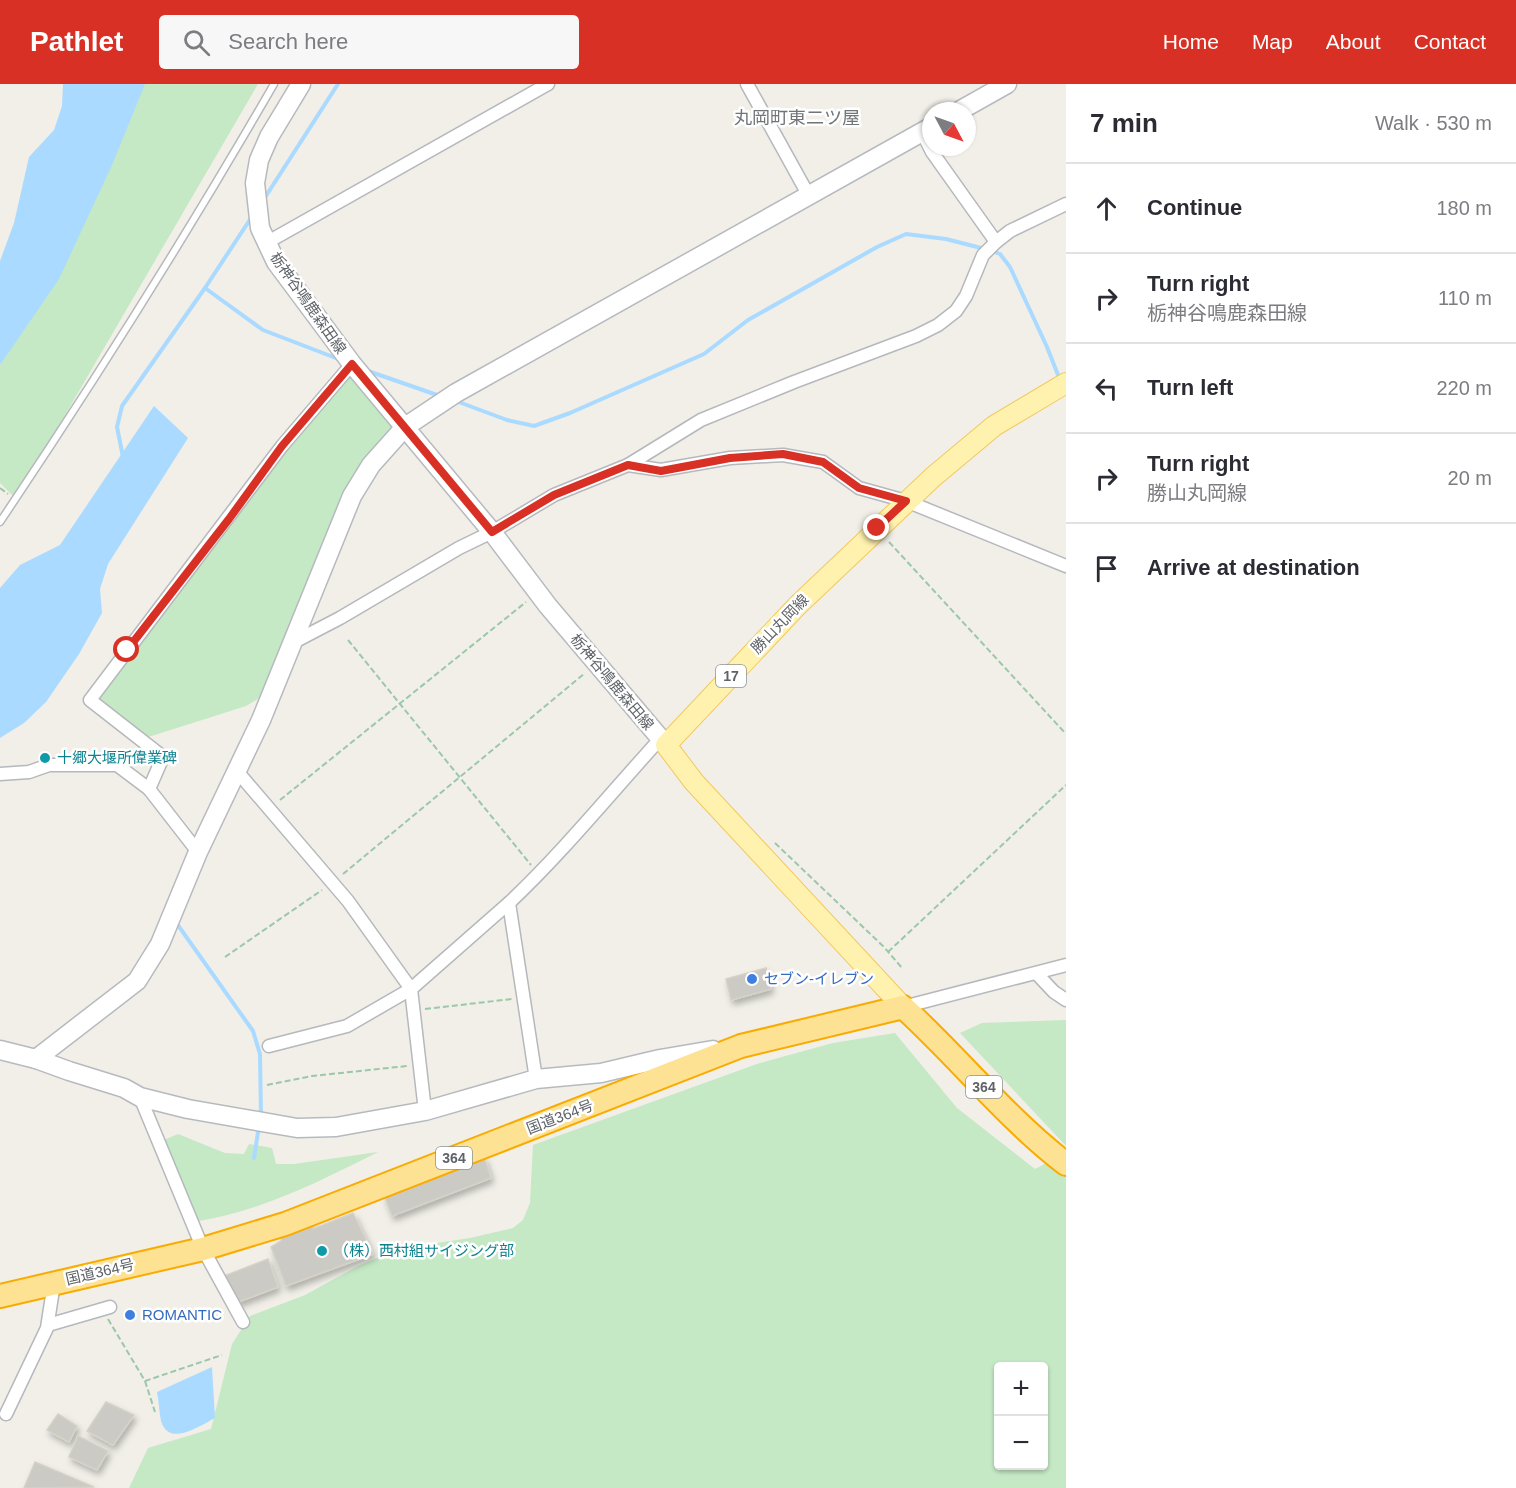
<!DOCTYPE html>
<meta charset="utf-8">
<style>
body{margin:0;font-family:Helvetica,"Noto Sans JP",sans-serif;background:#f7f7f7;color:#2b2b33}
.controls{position:absolute;right:18px;bottom:18px;display:grid;overflow:hidden;border-radius:6px;box-shadow:0 2px 4px #0004}
.controls button{width:54px;height:54px;display:grid;place-items:center;padding:0;border:0;border-bottom:2px solid #e1e1e2;background:#fff;color:#2b2b33;font:30px sans-serif}
.compass{position:absolute;left:922px;top:18px;width:54px;height:54px;border-radius:50%;background:#fff;box-shadow:0 2px 4px #0004;rotate:131deg}
.stop{position:absolute;width:18px;height:18px;margin:-14px;border:4px solid #d93025;border-radius:50%;background:#fff}
.stop.end{background:#d93025;border-color:#fff;box-shadow:0 2px 6px #0008}
.list{margin:0;padding:0;list-style:none}
h2{display:flex;justify-content:space-between;align-items:center;height:78px;margin:0;padding:0 24px;font-size:26px}
h2 small{font-size:20px;font-weight:400;color:#7c7c81}
.list li{display:grid;grid-template-columns:39px 1fr auto;gap:18px;align-items:center;box-sizing:border-box;height:90px;padding:0 24px;border-top:2px solid #e1e1e2}
.list b{display:block;font-size:22px;white-space:nowrap}
.list p{margin:0;font-size:20px;white-space:nowrap;color:#7c7c81}
.list em{font-size:20px;font-style:normal;color:#7c7c81}
.icon{flex:none;width:33px;height:33px;fill:none;stroke:currentColor;stroke-width:2;stroke-linecap:round;stroke-linejoin:round}
.map{position:relative;flex:none;width:1066px;height:1404px;overflow:hidden}
header{display:flex;align-items:center;gap:36px;box-sizing:border-box;height:84px;padding:0 30px;background:#d93025;color:#fff}
header strong{font-size:28px}
nav{display:flex;gap:33px;margin-inline-start:auto;font-size:21px}
.search{width:420px;height:54px;background:#f7f7f7;display:flex;align-items:center;gap:15px;box-sizing:border-box;padding:0 21px;border-radius:6px;color:#7c7c81;font-size:22px}
main{display:flex}
aside{flex:1;background:#fff}
.map>svg:first-child{display:block}
.green{fill:#c5e8c5;fill-rule:evenodd}
.water{fill:#aadaff}
.lines{fill:none;stroke-linecap:round;stroke-linejoin:round}
.stream{stroke:#aadaff;stroke-width:4}
.building{fill:#cccac5;stroke:#d6d1c6;stroke-width:1.5;filter:url(#shadow)}
.lane-casing{stroke:#b5b8bc;stroke-width:9}
.street-casing{stroke:#b5b8bc;stroke-width:15}
.secondary-casing{stroke:#b6babf;stroke-width:21}
.primary-casing{stroke:#f2c960;stroke-width:22}
.highway-casing{stroke:#f9ab00;stroke-width:26}
.path{stroke:#9cc7a9;stroke-width:2;stroke-dasharray:6 3;stroke-linecap:butt}
.lane{stroke:#fff;stroke-width:6}
.street{stroke:#fff;stroke-width:12}
.secondary{stroke:#fff;stroke-width:18}
.primary{stroke:#fff2af;stroke-width:20}
.highway{stroke:#fde293;stroke-width:22}
.route{stroke:#d93025;stroke-width:8}
.culture-dot{fill:#0f9aa8;stroke:#fff;stroke-width:2}
.shop-dot{fill:#3f7fe0;stroke:#fff;stroke-width:2}
.labels{text-anchor:middle;stroke-width:5;stroke-linejoin:round;paint-order:stroke}
.shield{fill:#fff;stroke:#8f9295;stroke-width:1.5}
.shield-label{font-size:14px;font-weight:bold;fill:#5f6368}
.street-label{font-size:15px;fill:#5f6368;stroke:#fff}
.culture-label{font-size:15px;fill:#0d838f;stroke:#fff;text-anchor:start}
.shop-label{font-size:15px;fill:#366cbe;stroke:#fff;text-anchor:start}
.quarter-label{font-size:18px;fill:#70757a;stroke:#fff}
</style>
<header>
<strong>Pathlet</strong>
<div class="search"><svg class="icon" aria-label="search" viewBox="0 0 24 24"><circle cx="10" cy="10" r="6"/><path d="M15 15l6 6"/></svg>Search here</div>
<nav><a>Home</a><a>Map</a><a>About</a><a>Contact</a></nav>
</header>
<main>
<div class="map">
<svg width="1066" height="1404" viewBox="0 0 1066 1404">
<defs>
<filter id="shadow"><feDropShadow dx="2.5" dy="4.5" stdDeviation="3" flood-color="#0004"/></filter>
</defs>
<rect width="100%" height="100%" fill="#f1efe8"/>
<g class="green">
<polygon points="127,0 258,0 16,415 0,399 0,281"/>
<polygon points="352,280 405,343 371,381 269,608 246,622 142,655 90,616"/>
<polygon points="1066,936 1066,1062 960,949 982,939"/>
<path d="M895,949L957,1024L1035,1085L1066,1069V1404H129L148,1364L211,1345L232,1260L250,1232L305,1211L358,1182L398,1165L470,1154L513,1144L523,1136L530,1119L533,1061L757,980L833,959ZM998,1282H1044V1382H998Z"/>
<path d="M178,1050L225,1069L244,1070L249,1060L272,1064L276,1080H294L378,1068C320,1097 258,1129 192,1138L159,1058Z"/>
</g>
<g class="water">
<polygon points="63,0 145,0 112,81 59,195 0,281 0,177 14,139 29,73 54,46 62,22"/>
<polygon points="154,322 188,354 108,480 100,505 102,529 79,570 46,618 24,639 0,654 0,504 20,481 60,461"/>
<path d="M212,1283L215,1334C201,1341 169,1364 161,1337C159,1328 159,1317 157,1308Z"/>
</g>
<g class="lines">
<g class="stream">
<polyline points="264,115 338,0"/>
<polyline points="992,167 1000,170 1010,183 1047,263 1060,296"/>
<polyline points="205,204 263,246 341,276"/>
<polyline points="368,287 440,312"/>
<polyline points="456,317 507,336 534,342 570,329 704,270 748,236 877,163 906,150 946,155 985,165"/>
<polyline points="123,373 117,343 122,322 205,204 253,131"/>
<polyline points="175,837 253,947 260,970 261,1032"/>
<polyline points="254,1074 259,1042"/>
</g>
</g>
<g class="building">
<polygon points="766,884 771,905 731,916 726,895"/>
<polygon points="484,1073 491,1094 392,1132 384,1111"/>
<polygon points="353,1129 373,1170 286,1202 271,1163 281,1157 283,1148 312,1137 313,1145"/>
<polygon points="268,1175 278,1203 238,1218 219,1194"/>
<polygon points="106,1318 134,1331 113,1361 87,1347"/>
<polygon points="58,1330 77,1342 69,1358 47,1346"/>
<polygon points="78,1352 108,1367 97,1386 69,1373"/>
<polygon points="35,1378 94,1403 24,1404"/>
</g>
<g class="lines">
<g class="lane-casing">
<path id="lane" d="M0,438C96,295 188,149 274,0"/>
</g>
<g class="street-casing">
<g id="street">
<polyline points="747,0 809,112"/>
<polyline points="922,48 932,68 996,158"/>
<polyline points="266,159 548,0"/>
<polyline points="628,381 661,386 730,374 783,371 823,378 859,404 906,417 1066,482"/>
<polyline points="294,558 340,534 459,464 492,448 554,411 628,381 701,336 794,298 916,252 938,241 956,227 966,212 983,171 996,158 1010,147 1066,120"/>
<polyline points="236,686 348,817 411,905 425,1027"/>
<polyline points="0,690 29,688 49,681 117,681 149,705"/>
<polyline points="198,768 149,705 163,673 90,616 282,362 352,280"/>
<polyline points="1037,890 1054,908 1066,916"/>
<polyline points="903,923 1066,881"/>
<polyline points="269,962 347,942 411,905 509,819"/>
<path d="M536,995L509,819C563,768 610,710 660,655"/>
<polyline points="140,1013 203,1165 243,1238"/>
<polyline points="48,1241 110,1223"/>
<polyline points="6,1330 47,1244 54,1199"/>
</g>
</g>
<g class="secondary-casing">
<g id="secondary">
<polyline points="301,0 269,53 259,76 255,99 260,144 276,178 352,280 492,448 548,522 666,661"/>
<polyline points="959,27 1007,0"/>
<polyline points="0,966 36,975 69,987 124,1004 140,1013 188,1025 297,1044 336,1043 425,1027 536,995 601,989 660,975 713,966"/>
<polyline points="36,975 137,897 160,860 198,768 261,636 352,412 371,381 405,343 456,309 931,43"/>
</g>
</g>
<g class="primary-casing">
<polyline id="primary" points="903,923 694,698 666,661 798,521 933,393 994,342 1066,299"/>
</g>
<g class="highway-casing">
<path id="highway" d="M0,1212L203,1165L285,1140L741,962L903,923C959,974 1006,1034 1066,1080"/>
</g>
<g class="path">
<polyline points="0,404 8,410"/>
<polyline points="889,458 1066,650"/>
<polyline points="348,556 531,781"/>
<polyline points="280,716 526,518"/>
<polyline points="775,759 884,863 902,884"/>
<polyline points="343,790 585,589"/>
<polyline points="888,868 1066,701"/>
<polyline points="225,873 322,806"/>
<polyline points="425,925 512,915"/>
<polyline points="267,1001 312,992 407,982"/>
<polyline points="108,1235 145,1297 222,1271"/>
<polyline points="145,1297 155,1328"/>
</g>
<use href="#lane" class="lane"/>
<use href="#street" class="street"/>
<use href="#secondary" class="secondary"/>
<use href="#primary" class="primary"/>
<use href="#highway" class="highway"/>
</g>
<g class="lines">
<polyline class="route" points="127,566 229,435 282,362 352,280 492,448 554,411 628,381 661,387 730,374 783,370 823,378 859,404 906,417 877,444"/>
</g>
<g class="culture-dot">
<circle cx="45" cy="674" r="6"/>
<circle cx="322" cy="1167" r="6"/>
</g>
<g class="shop-dot">
<circle cx="752" cy="895" r="6"/>
<circle cx="130" cy="1231" r="6"/>
</g>
<g class="labels">
<g class="shield">
<rect x="716" y="581" width="30" height="22" rx="4.5"/>
<rect x="966" y="992" width="36" height="22" rx="4.5"/>
<rect x="436" y="1063" width="36" height="22" rx="4.5"/>
</g>
<g class="shield-label">
<text x="731" y="597">17</text>
<text x="984" y="1008">364</text>
<text x="454" y="1079">364</text>
</g>
<g class="street-label">
<text transform="translate(308 219) rotate(55)" y="5">栃神谷鳴鹿森田線</text>
<text transform="translate(780 540) rotate(-46)" y="5">勝山丸岡線</text>
<text transform="translate(612 598) rotate(50)" y="5">栃神谷鳴鹿森田線</text>
<text transform="translate(560 1033) rotate(-21)" y="5">国道364号</text>
<text transform="translate(100 1188) rotate(-13)" y="5">国道364号</text>
</g>
<g class="culture-label">
<text x="57" y="679">十郷大堰所偉業碑</text>
<text x="334" y="1172">（株）西村組サイジング部</text>
</g>
<g class="shop-label">
<text x="764" y="900">セブン-イレブン</text>
<text x="142" y="1236">ROMANTIC</text>
</g>
<g class="quarter-label">
<text x="797" y="40">丸岡町東二ツ屋</text>
</g>
</g>
</svg>
<div class="controls">
<button>+</button>
<button>−</button>
</div>
<svg class="compass" viewBox="-18 -18 36 36"><path d="M0-13l5 13h-10z" fill="#e53935"/><path d="M0 13l5-13h-10z" fill="#7c7c81"/></svg>
<div class="stop" style="left:127px;top:566px"></div>
<div class="stop end" style="left:877px;top:444px"></div>
</div>
<aside>
<h2>7 min<small>Walk · 530 m</small></h2>
<ul class="list">
<li><svg class="icon" aria-label="ahead" viewBox="0 0 24 24"><path d="M12 20V5M6 11l6-6 6 6"/></svg><div><b>Continue</b></div><em>180 m</em></li>
<li><svg class="icon" aria-label="right" viewBox="0 0 24 24"><path d="M7 20v-9h11M14 6l5 5-5 5"/></svg><div><b>Turn right</b><p>栃神谷鳴鹿森田線</p></div><em>110 m</em></li>
<li><svg class="icon" aria-label="left" viewBox="0 0 24 24"><path d="M17 20v-9H6M10 6l-5 5 5 5"/></svg><div><b>Turn left</b></div><em>220 m</em></li>
<li><svg class="icon" aria-label="right" viewBox="0 0 24 24"><path d="M7 20v-9h11M14 6l5 5-5 5"/></svg><div><b>Turn right</b><p>勝山丸岡線</p></div><em>20 m</em></li>
<li><svg class="icon" aria-label="arrive" viewBox="0 0 24 24"><path d="M6 21V4h12l-3 4 3 4H6"/></svg><div><b>Arrive at destination</b></div></li>
</ul>
</aside>
</main>
